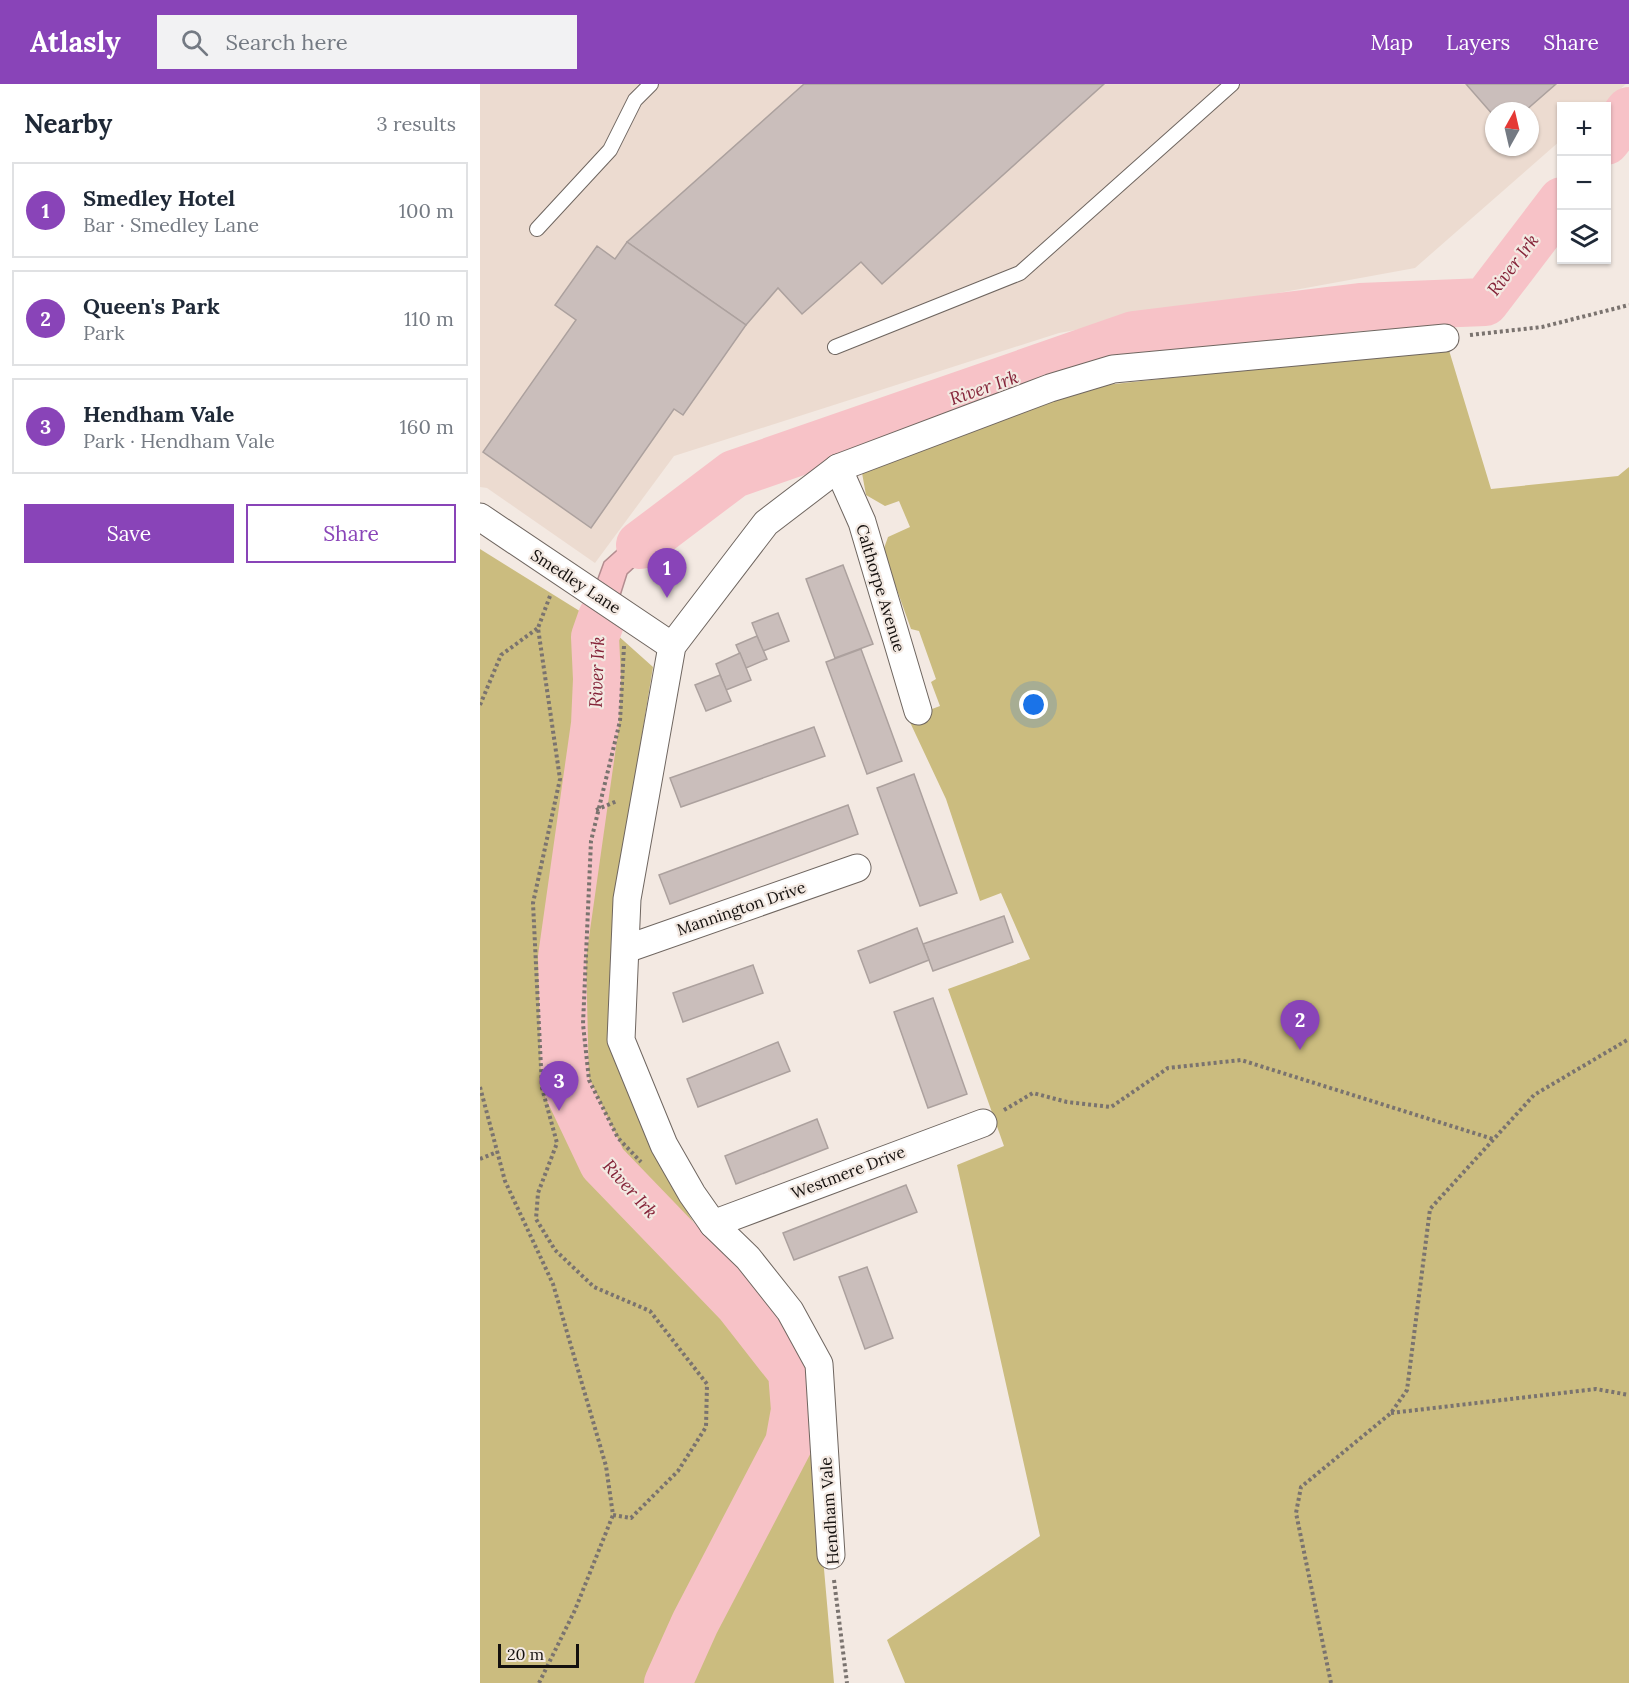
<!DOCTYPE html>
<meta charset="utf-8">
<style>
body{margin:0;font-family:Lora,serif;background:#f2f2f3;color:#1f2937}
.controls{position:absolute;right:18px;top:18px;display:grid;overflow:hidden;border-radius:0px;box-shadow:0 2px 4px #0004}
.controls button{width:54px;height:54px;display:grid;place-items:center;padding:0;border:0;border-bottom:2px solid #e0e1e3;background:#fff;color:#1f2937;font:30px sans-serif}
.compass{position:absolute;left:1005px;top:18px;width:54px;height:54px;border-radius:50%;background:#fff;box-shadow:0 2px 4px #0004;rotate:8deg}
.scale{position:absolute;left:18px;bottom:15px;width:81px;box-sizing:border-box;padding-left:6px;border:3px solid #14100e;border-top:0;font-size:16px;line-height:21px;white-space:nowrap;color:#14100e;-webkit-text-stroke:4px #f3e9e2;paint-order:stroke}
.you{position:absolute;left:554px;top:621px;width:21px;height:21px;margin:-15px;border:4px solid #fff;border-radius:50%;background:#1a73e8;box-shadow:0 0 0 9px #1a73e833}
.badge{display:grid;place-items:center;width:39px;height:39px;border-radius:50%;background:#8944b8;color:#fff;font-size:20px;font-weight:700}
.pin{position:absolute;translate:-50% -50px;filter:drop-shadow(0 2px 3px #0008)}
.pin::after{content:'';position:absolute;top:32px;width:21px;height:18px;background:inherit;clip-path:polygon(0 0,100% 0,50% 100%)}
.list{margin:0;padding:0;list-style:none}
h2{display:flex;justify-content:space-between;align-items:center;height:78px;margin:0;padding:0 24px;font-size:26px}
h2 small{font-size:20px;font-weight:400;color:#747a83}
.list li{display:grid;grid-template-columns:39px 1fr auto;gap:18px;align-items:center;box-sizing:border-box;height:96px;margin:0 12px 12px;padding:0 12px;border:2px solid #e0e1e3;border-radius:0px}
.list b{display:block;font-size:22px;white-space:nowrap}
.list p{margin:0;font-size:20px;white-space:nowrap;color:#747a83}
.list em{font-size:20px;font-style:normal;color:#747a83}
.actions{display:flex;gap:12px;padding:18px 24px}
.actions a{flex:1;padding:14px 0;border:2px solid #8944b8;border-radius:0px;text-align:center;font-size:21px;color:#8944b8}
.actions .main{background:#8944b8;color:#fff}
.icon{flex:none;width:33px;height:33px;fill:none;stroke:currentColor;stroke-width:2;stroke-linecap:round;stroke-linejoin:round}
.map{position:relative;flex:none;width:1149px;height:1599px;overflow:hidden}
header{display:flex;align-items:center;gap:36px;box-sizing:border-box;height:84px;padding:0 30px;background:#8944b8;color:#fff}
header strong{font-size:28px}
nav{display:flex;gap:33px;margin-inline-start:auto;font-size:21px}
.search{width:420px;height:54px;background:#f2f2f3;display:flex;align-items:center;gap:15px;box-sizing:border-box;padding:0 21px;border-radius:0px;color:#747a83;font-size:22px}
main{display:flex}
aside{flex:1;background:#fff}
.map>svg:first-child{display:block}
.built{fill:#ecdbd0;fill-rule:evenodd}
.green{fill:#cbbc7f}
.water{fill:#f7c2c7;stroke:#b38d90;stroke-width:1.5}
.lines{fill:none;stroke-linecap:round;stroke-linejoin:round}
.river{stroke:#f7c2c7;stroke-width:48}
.building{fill:#cabebb;stroke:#aca19e;stroke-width:1.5}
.service-casing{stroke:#6f6660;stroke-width:16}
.minor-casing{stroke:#6f6660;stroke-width:29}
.path{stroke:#7a736f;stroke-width:4;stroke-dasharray:3 3;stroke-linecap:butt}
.service{stroke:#fff;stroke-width:14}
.minor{stroke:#fff;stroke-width:27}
.labels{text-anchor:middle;stroke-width:4.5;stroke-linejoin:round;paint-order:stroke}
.street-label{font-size:16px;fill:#14100e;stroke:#f3e9e2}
.water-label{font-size:18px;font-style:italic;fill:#852439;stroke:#f3e9e2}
</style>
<header>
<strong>Atlasly</strong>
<div class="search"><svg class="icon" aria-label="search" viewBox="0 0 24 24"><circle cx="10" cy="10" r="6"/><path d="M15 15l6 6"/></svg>Search here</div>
<nav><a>Map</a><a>Layers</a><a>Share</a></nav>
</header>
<main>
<aside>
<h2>Nearby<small>3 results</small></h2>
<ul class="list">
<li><span class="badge">1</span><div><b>Smedley Hotel</b><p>Bar · Smedley Lane</p></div><em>100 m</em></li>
<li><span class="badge">2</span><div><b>Queen's Park</b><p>Park</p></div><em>110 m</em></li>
<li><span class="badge">3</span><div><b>Hendham Vale</b><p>Park · Hendham Vale</p></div><em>160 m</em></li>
</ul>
<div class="actions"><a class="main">Save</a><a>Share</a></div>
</aside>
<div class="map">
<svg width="1149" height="1599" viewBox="0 0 1149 1599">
<rect width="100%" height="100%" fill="#f3e9e2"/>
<path class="built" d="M0,0H1146L1121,22H1082L1081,56L935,184L579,249L194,372L115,479L7,404L0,403ZM1014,27H1050V63H1014Z"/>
<g class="green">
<polygon points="968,263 1011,405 1138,392 1149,383 1149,1599 425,1599 407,1556 560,1452 477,1081 524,1062 468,905 550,875 521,809 500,817 466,715 428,634 460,622 451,598 456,595 439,547 431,545 403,467 408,453 430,443 419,417 405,422 386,411 382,389 590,305"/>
<polygon points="0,465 135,549 173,583 136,810 130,962 186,1092 331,1337 354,1599 0,1599"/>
</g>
<polygon class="water" points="204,406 216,426 147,490 124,562 130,600 105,593 100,557 101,541 124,478"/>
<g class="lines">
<g class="river">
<polyline points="1126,57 1149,27"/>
<polyline points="160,461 254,390 654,251 880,223 1005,218 1082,117"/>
<polyline points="122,533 115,553 117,595 115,640 82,873 85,999 123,1079 258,1219 312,1288 315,1326 309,1359 215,1539 188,1599"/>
</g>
</g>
<g class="building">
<polygon points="324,0 624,0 402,200 381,178 322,230 298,204 266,241 147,158"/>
<polygon points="986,0 1076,0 1045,27 1014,27 1014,32"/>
<polygon points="147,158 266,241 203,331 194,325 111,444 3,368 96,236 75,221 117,162 135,175"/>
<polygon points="363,481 393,560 355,574 326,495"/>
<polygon points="298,529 309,557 283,567 272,539"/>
<polygon points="277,552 287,575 266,584 256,561"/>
<polygon points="381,565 422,677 387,690 346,578"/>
<polygon points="260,569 271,596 246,606 236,580"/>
<polygon points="240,591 251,617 226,627 215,601"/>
<polygon points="334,643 345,672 201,723 190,694"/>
<polygon points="434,690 477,809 440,822 397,704"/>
<polygon points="368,721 378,750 190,820 179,791"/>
<polygon points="524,832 533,858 453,887 443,860"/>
<polygon points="437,844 449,876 390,899 378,867"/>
<polygon points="273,881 283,909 203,938 193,909"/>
<polygon points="453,914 487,1010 448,1024 414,928"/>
<polygon points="298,958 310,987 218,1023 207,995"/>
<polygon points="337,1035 348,1064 256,1100 245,1072"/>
<polygon points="426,1101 437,1128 314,1176 303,1149"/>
<polygon points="387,1183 413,1254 385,1265 359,1193"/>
</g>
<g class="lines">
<g class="service-casing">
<g id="service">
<polyline points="57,145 130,66 155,16 171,0"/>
<polyline points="355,263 540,189 752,0"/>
</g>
</g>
<g class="minor-casing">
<g id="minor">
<polyline points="358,384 382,438 438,627"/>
<polyline points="0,433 192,562"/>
<polyline points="146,865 377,784"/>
<polyline points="233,1140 503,1039"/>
<polyline points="351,1471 339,1280 310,1227 268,1174 233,1140 212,1110 184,1061 141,956 147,815 192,562 286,439 358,384 570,304 633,285 965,254"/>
</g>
</g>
<g class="path">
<polyline points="990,251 1062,243 1149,221"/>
<polyline points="144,562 140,637 111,757 103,940 109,996 138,1054 161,1078"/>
<polyline points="0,621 21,571 58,544"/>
<polyline points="116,726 137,717"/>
<polyline points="0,1003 25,1097 73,1200 126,1382 133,1431 151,1434 198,1387 226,1343 227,1300 170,1227 114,1203 75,1166 56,1135 58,1109 77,1059 62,1004 53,819 80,695 58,544 70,512"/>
<polyline points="524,1026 553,1009 587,1018 631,1023 688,984 761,976 1013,1055"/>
<polyline points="0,1075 17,1068"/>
<polyline points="911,1329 1116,1305 1149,1311"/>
<polyline points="354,1496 367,1599"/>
<polyline points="59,1599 95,1526 133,1431"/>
<polyline points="851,1599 816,1429 821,1403 911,1329 927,1306 950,1125 1054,1011 1149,955"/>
</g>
<use href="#service" class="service"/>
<use href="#minor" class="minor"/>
</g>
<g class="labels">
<g class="street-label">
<text transform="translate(96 497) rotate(33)" y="6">Smedley Lane</text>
<text transform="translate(401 504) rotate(73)" y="6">Calthorpe Avenue</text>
<text transform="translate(261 824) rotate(-19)" y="6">Mannington Drive</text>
<text transform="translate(368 1088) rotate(-21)" y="6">Westmere Drive</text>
<text transform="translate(349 1427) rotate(-94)" y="6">Hendham Vale</text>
</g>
<g class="water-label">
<text transform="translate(1033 181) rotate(-53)" y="6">River Irk</text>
<text transform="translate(504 304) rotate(-19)" y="6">River Irk</text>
<text transform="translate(117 588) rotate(-88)" y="6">River Irk</text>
<text transform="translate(150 1105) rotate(48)" y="6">River Irk</text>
</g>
</g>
</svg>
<div class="controls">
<button>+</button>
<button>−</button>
<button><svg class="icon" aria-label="layers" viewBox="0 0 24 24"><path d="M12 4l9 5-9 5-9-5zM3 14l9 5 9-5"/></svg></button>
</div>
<svg class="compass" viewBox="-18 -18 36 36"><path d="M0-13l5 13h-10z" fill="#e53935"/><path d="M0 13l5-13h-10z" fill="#747a83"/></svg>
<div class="scale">20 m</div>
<div class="you"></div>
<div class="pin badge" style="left:187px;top:514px">1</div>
<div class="pin badge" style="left:820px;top:966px">2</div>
<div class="pin badge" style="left:79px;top:1027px">3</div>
</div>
</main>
